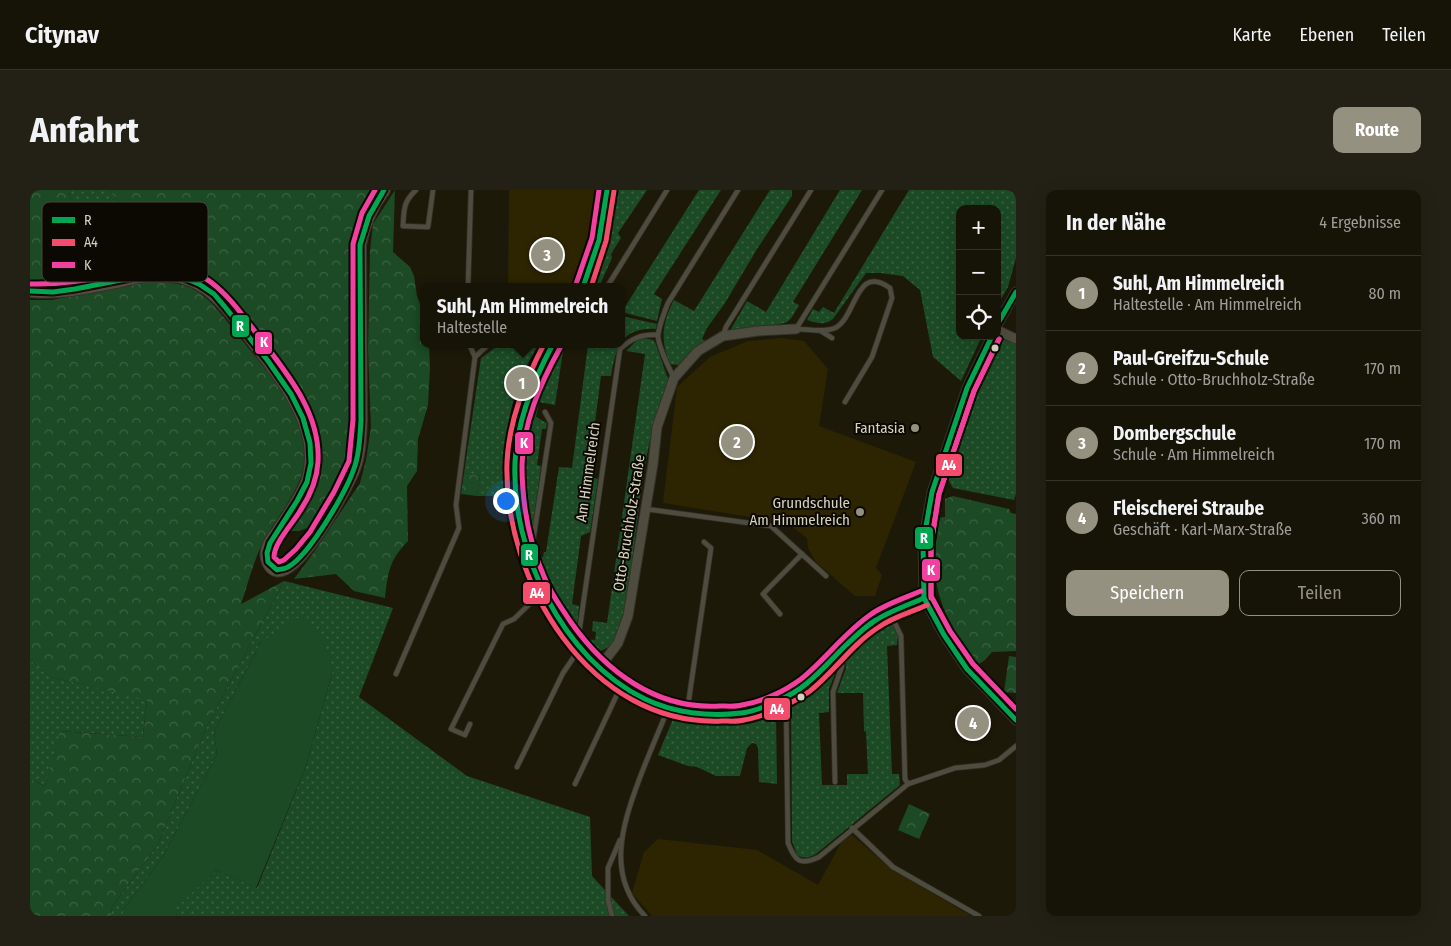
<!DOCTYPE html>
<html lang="de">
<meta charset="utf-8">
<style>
body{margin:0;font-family:"Fira Sans Condensed",sans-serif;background:#232015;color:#f1f3f6}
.controls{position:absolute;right:15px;top:15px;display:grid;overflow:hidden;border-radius:10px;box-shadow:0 5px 20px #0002}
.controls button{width:45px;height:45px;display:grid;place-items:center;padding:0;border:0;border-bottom:1px solid #353228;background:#161307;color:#f1f3f6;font:25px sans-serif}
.you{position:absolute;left:475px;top:310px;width:18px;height:18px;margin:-12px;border:4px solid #fff;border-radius:50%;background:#1a73e8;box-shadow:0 0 0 8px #1a73e833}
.badge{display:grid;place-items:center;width:32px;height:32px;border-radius:50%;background:#959181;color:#fff;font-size:16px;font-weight:700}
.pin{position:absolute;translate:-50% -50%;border:2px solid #fff;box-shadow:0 1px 5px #0006}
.popup{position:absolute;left:390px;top:93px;width:205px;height:65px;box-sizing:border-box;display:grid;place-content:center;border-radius:10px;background:#161307;filter:drop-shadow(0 1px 4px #0005);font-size:16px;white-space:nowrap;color:#9e9e9b}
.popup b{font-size:19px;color:#f1f3f6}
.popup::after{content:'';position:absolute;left:50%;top:100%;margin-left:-10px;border:10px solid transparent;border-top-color:#161307}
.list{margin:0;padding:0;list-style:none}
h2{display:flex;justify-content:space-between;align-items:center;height:65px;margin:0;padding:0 20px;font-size:21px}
h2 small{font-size:16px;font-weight:400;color:#9e9e9b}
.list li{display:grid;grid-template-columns:32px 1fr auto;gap:15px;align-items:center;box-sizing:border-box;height:75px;padding:0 20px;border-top:1px solid #353228}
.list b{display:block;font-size:19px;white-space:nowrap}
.list p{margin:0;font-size:16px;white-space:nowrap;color:#9e9e9b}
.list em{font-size:16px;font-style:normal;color:#9e9e9b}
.actions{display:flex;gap:10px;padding:15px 20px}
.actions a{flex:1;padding:11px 0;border:1px solid #959181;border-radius:10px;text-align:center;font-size:18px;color:#959181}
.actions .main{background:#959181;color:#fff}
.icon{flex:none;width:28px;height:28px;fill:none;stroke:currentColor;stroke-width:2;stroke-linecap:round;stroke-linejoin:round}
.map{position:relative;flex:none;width:986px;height:726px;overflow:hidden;border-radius:10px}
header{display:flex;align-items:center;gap:30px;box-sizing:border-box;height:70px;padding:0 25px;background:#161307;border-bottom:1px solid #353228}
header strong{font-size:24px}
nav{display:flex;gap:28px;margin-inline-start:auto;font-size:18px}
.intro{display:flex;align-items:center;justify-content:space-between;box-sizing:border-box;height:120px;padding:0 30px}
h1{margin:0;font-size:35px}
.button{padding:12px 22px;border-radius:10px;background:#959181;color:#fff;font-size:18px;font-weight:700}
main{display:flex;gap:30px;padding:0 30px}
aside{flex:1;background:#161307;border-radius:10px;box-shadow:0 5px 20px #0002}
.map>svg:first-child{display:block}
.built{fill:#2d2501}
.grass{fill:url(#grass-dots)}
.forest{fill:url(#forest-crowns)}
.garden{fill:#1b4a25}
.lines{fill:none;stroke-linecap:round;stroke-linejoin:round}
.lane-casing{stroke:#353228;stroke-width:6}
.street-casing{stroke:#353228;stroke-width:11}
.secondary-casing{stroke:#353228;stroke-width:14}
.lane{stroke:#4e4b3f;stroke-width:4.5}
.street{stroke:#4e4b3f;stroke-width:9}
.secondary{stroke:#534c41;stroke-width:12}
.bus-1-casing{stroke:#0b0901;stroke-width:9}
.bus-2-casing{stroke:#0b0901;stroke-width:9}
.bus-3-casing{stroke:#0b0901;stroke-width:9}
.bus-1{stroke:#00a651;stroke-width:5}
.bus-2{stroke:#f44d6c;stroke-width:5}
.bus-3{stroke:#f240a1;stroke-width:5}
.bus-dot{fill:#d6d2c1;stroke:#0b0901;stroke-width:2}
.poi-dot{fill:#959181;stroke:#0b0901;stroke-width:2}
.labels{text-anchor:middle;stroke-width:4;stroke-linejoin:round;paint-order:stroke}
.poi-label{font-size:15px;fill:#d6d2c1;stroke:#0b0901;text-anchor:end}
.street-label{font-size:15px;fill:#d6d2c1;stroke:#0b0901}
.key{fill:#0b0901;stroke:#48453b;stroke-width:1}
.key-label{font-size:14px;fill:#d6d2c1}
.line-badge{stroke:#0b0901;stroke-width:2}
.badge-label{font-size:14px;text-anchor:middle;font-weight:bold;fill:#fff}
</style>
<header>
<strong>Citynav</strong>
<nav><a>Karte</a><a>Ebenen</a><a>Teilen</a></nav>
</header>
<div class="intro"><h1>Anfahrt</h1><a class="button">Route</a></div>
<main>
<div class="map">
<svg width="986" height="726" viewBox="0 0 986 726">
<defs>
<pattern id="grass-dots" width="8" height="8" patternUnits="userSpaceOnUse" patternTransform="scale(1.25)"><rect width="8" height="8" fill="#1b4a25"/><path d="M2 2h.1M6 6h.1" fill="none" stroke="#3b6343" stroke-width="1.8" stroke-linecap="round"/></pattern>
<pattern id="forest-crowns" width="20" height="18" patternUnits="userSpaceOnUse" patternTransform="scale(1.25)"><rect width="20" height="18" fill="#1b4a25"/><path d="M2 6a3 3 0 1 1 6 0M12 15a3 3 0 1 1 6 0" fill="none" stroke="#3b6343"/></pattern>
</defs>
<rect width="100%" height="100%" fill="#1d1909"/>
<g class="built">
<polygon points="479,0 568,0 559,53 551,76 540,97 478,97"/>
<polygon points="752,148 774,151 798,179 789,236 886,272 846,378 852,385 845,406 825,406 786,372 778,358 777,348 757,333 633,313 647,197 680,167 718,151"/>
<polygon points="822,645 861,679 941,726 622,726 602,703 614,662 628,649 727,660 788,695 812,651"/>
</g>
<g class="grass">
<polygon points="39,0 81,0 82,4 98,21 83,42 45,35"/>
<path d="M588,0H617L588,43L591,48L581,64L582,68L569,97H562C576,65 583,34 588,0Z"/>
<polygon points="669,0 691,0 624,104 632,109 627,131 591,122 591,119 593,120"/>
<path d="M740,0H762V6L727,59L695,113L677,138L672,149L676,151L648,175L640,174C630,150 632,133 644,110L664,121Z"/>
<path d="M810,0H832L763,112L769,115C766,120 762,129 757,132C748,136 711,139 701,139L717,111L736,122Z"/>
<path d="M879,0H986V68L978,97L967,116V19H930V146H952L931,191L903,167L890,100L873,86L850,83H836L803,129C794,136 787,133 777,130L783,119L789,122L793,117L804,123Z"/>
<path d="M591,126L627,134L626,139C592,137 586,157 581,186H571L558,286L568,289L560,342L551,346L542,414L549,416L547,435L544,437L526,410L508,370V366L513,367L514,362H516L529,277L542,278L558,155L556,154H591Z"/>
<polygon points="971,145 986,152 986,304 984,310 923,298 916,286 933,235"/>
<path d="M614,148L623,150L625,152L639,192C614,248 610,312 602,372C600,389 599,406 595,422C591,435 585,459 569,461L554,449L565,450L566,442L562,441L563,431L577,433L615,164L596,161L607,150Z"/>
<path d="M470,154H509C494,177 482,205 479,233C475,256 476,282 476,306H447L450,286L434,283L451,168Z"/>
<path d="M534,154L525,215L509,212L506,227L517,233L516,239H512L507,275L511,276L502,342L500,344C488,274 494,215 534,154Z"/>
<polygon points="254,391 363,418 329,507 437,586 560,627 562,686 599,726 147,726 144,719 186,680 227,698 276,576 303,480 231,452 184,542 187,565 132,668 93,720 93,726 82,726 81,718 127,656 176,538"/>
<path d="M861,431L868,443L867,455L857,456L862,584H869L870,595L786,664C779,668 774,669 767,665L762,651L761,513L780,503L808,476L799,499V522L789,523L792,595H817V584H838L836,542L834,541L833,503H807L816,478L815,468L832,453Z"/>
<polygon points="0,470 20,487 117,509 113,547 31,541 15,596 0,589"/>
<path d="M754,517L755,522L746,526L747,594L729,592L728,558L726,554L722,553L717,558L710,586H686L667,577L658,576L628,565L643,529C682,538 719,534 754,517Z"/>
</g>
<g class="forest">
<path d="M0,0H39L45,35L82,42L98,21L82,4L81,0H343L331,22L324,43V233L321,266L314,287L296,321L277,338L269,341H255C270,319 288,295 288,266C288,252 285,235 279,222C266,193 245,169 226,144C214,129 202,111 186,98C175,89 161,81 146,79C111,73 76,90 42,95C27,96 14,96 0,94Z"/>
<path d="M365,0L363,62L380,77L384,86L387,106L393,122V154H399L400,178L398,215L388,249L387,281L377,296L378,351C359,370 358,383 355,408L324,401L306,384L264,389L284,362L330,293L336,270L341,237L338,160L340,61L343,34Z"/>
<path d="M105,92C124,93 144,90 161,98C183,109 196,131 211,149C236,180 280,226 275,270C271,300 251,321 236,347C225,365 218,394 211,414L254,391L176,538L127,656L81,718L82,726H0V589L15,596L30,541L113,547L117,510L20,487L0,470V110H22Z"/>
<polygon points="434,283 450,286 447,306 431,304"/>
<path d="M923,306L979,319L981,323L986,324V461L962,462L955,470L949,474C922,442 904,410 904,366C904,354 906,340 907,328L915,327V309Z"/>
<polygon points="979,466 986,467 986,503 974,502"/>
<polygon points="879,614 900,624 889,649 868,640"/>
</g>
<polygon class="garden" points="274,424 292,448 303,480 276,576 226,698 186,680 145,719 147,726 93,726 93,720 132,668 187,565 184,542 231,452"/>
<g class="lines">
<g class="lane-casing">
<g id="lane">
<path d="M386,0C373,12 374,20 373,36L398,37L403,0"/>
<polyline points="438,97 441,0"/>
<polyline points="577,97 637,0"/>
<polyline points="791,141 802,148"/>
<polyline points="693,146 696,137 781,0"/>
<polyline points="439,154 445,167 459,154"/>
<path d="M644,188C638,176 630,161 628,147C628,139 635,120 638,113L708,0"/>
<path d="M815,212L842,167L862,108L860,98C825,73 827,127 805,138C793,143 779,139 766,139L852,0"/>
<polyline points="616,319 741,336 796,386"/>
<polyline points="499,362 503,351 521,233 515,222"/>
<polyline points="860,423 871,446 875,589 878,594"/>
<polyline points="750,424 733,404 772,364"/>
<path d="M543,447L549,443L590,159C602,148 612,144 628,145"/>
<polyline points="366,484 429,338 426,315 445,167"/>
<path d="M756,507L758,653C765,671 770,676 789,667L878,594L925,578L955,575L969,570L986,556"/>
<polyline points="657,522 681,358 674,352"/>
<polyline points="440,534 435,545 421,539 473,434 484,429 513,401"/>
<polyline points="487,577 533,483 550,458"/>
<polyline points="805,592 803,502 812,476 807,464"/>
<polyline points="545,594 591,496"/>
<polyline points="822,638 863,677 949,726"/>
<polyline points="582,726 578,710 578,678 590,650"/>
<path d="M615,726C576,686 592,636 609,590C618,566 628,543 638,519"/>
</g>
</g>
<g class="street-casing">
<g id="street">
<path d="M553,97C566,67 575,33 577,0"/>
<polyline points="967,135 986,102"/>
<polyline points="967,140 986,149"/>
<polyline points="962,146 937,198 902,302 893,353 894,408 914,445 937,479 986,530"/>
<path d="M523,154C500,195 482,242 485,291C486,325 494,358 507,390C512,402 520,414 528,426C564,482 616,527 686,524C695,523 705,524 713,523C735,518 756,506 775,495L825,447L845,430L894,408"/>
<polyline points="570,477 588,453 598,426 623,274 627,237 644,188 668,161 693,146 728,141 766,139"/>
</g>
</g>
<g class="secondary-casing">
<path id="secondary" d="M0,101C31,104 60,97 90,91C107,87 125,82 142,85C155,87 167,92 177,99C195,113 208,132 222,150C243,178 267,206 277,240C282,257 282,276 277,292C270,310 258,325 248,341C244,346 240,351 238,357C236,362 236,367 238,372C256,413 319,293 324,279C330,264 330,246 331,230L330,55C334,33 341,17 354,0"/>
</g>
<use href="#lane" class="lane"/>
<use href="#street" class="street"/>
<use href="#secondary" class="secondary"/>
<g class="bus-1-casing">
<g id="bus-1">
<polyline points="553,97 569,50 577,0"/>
<path d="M0,101L23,102L45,99L116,85L136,84L152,87L169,94L184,104L195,117L238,171L261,204L273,228L280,253L281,273L277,292L267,311L240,353L237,363L238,372L247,380C250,379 255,379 258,377C280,365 320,296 326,272C330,258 330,244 331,230L330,55L339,26L354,0"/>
<polyline points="967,135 986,102"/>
<polyline points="962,146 937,198 902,302 893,353 894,408 914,445 937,479 986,530"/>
<path d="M523,154C503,191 487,230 485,272C481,361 532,469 615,509C644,523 679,527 711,523C729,521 762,506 776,494C790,483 802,469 814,457C824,448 834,437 846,430C860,421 878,415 894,408"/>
</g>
</g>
<g class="bus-2-casing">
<g id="bus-2">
<polyline points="561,97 576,51 584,1"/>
<path d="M514,154C495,191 479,230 477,272C473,391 560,537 692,531C699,531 707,532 714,530C734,527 763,513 780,501C804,482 822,454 849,437C863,427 882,422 897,415"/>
<polyline points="901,408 901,354 909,304 944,201 969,149"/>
</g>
</g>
<g class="bus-3-casing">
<g id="bus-3">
<path d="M0,94C30,95 58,90 87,84C103,80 119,76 136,77C152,78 169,83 182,93C200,107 213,126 227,144C255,181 291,222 288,272C287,290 280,306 270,321C263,333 244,353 244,367L249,372L254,370L266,359L280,342L304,302L319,271L323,230V54L332,23L345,0"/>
<polyline points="546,94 562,48 569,0"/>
<polyline points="969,149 944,201 909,304 901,354 901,406 920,441 943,474 986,519"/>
<path d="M530,158C510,194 493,233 492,275C492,314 499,353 515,389C521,404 531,417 540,431C575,481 626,520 690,516C697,516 705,517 712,515C732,512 755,501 771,489C795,470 814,443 840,425C853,415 875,408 891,401"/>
</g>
</g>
<use href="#bus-1" class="bus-1"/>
<use href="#bus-2" class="bus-2"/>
<use href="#bus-3" class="bus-3"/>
</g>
<g class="bus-dot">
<circle cx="965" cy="158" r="4.5"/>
<circle cx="771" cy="507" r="4.5"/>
</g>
<g class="poi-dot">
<circle cx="885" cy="238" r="5"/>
<circle cx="830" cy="322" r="5"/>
</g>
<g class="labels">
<g class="poi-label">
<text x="875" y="243">Fantasia</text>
<text x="820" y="318">Grundschule<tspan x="820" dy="17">Am Himmelreich</tspan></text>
</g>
<g class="street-label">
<text transform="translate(558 282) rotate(-82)" y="5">Am Himmelreich</text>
<text transform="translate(599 333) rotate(-81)" y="5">Otto-Bruchholz-Straße</text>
</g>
</g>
<rect x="12" y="12" width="166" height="80" rx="8" class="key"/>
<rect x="22" y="27" width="23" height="6" fill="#00a651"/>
<rect x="22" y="49" width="23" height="7" fill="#f44d6c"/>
<rect x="22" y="72" width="23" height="6" fill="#f240a1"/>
<g class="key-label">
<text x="54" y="35">R</text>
<text x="54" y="57">A4</text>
<text x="54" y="80">K</text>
</g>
<g class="line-badge">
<rect x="201" y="124" width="19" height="24" rx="5" fill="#00a651"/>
<rect x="224" y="141" width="19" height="24" rx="5" fill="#f240a1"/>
<rect x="484" y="241" width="20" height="24" rx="5" fill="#f240a1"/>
<rect x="905" y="263" width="28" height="24" rx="5" fill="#f44d6c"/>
<rect x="884" y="336" width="20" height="24" rx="5" fill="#00a651"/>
<rect x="490" y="353" width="19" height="24" rx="5" fill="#00a651"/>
<rect x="891" y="368" width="20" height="24" rx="5" fill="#f240a1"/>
<rect x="492" y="391" width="29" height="24" rx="5" fill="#f44d6c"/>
<rect x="733" y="507" width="28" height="24" rx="5" fill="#f44d6c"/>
</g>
<g class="badge-label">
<text x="210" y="141">R</text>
<text x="234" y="157">K</text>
<text x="494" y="258">K</text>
<text x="919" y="280">A4</text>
<text x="894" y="353">R</text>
<text x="499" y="370">R</text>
<text x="901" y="385">K</text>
<text x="507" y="408">A4</text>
<text x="747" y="524">A4</text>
</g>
</svg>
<div class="controls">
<button>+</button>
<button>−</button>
<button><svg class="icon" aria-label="locate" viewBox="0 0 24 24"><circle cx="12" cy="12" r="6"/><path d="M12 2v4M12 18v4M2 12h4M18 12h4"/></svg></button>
</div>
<div class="you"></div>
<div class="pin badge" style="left:492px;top:193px">1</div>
<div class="popup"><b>Suhl, Am Himmelreich</b>Haltestelle</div>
<div class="pin badge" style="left:707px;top:252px">2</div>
<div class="pin badge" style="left:517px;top:65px">3</div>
<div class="pin badge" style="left:943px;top:533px">4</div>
</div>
<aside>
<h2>In der Nähe<small>4 Ergebnisse</small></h2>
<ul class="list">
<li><span class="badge">1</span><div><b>Suhl, Am Himmelreich</b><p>Haltestelle · Am Himmelreich</p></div><em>80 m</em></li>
<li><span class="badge">2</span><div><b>Paul-Greifzu-Schule</b><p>Schule · Otto-Bruchholz-Straße</p></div><em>170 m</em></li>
<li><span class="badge">3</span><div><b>Dombergschule</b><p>Schule · Am Himmelreich</p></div><em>170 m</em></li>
<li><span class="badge">4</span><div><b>Fleischerei Straube</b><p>Geschäft · Karl-Marx-Straße</p></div><em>360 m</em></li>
</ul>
<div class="actions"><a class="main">Speichern</a><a>Teilen</a></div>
</aside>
</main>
